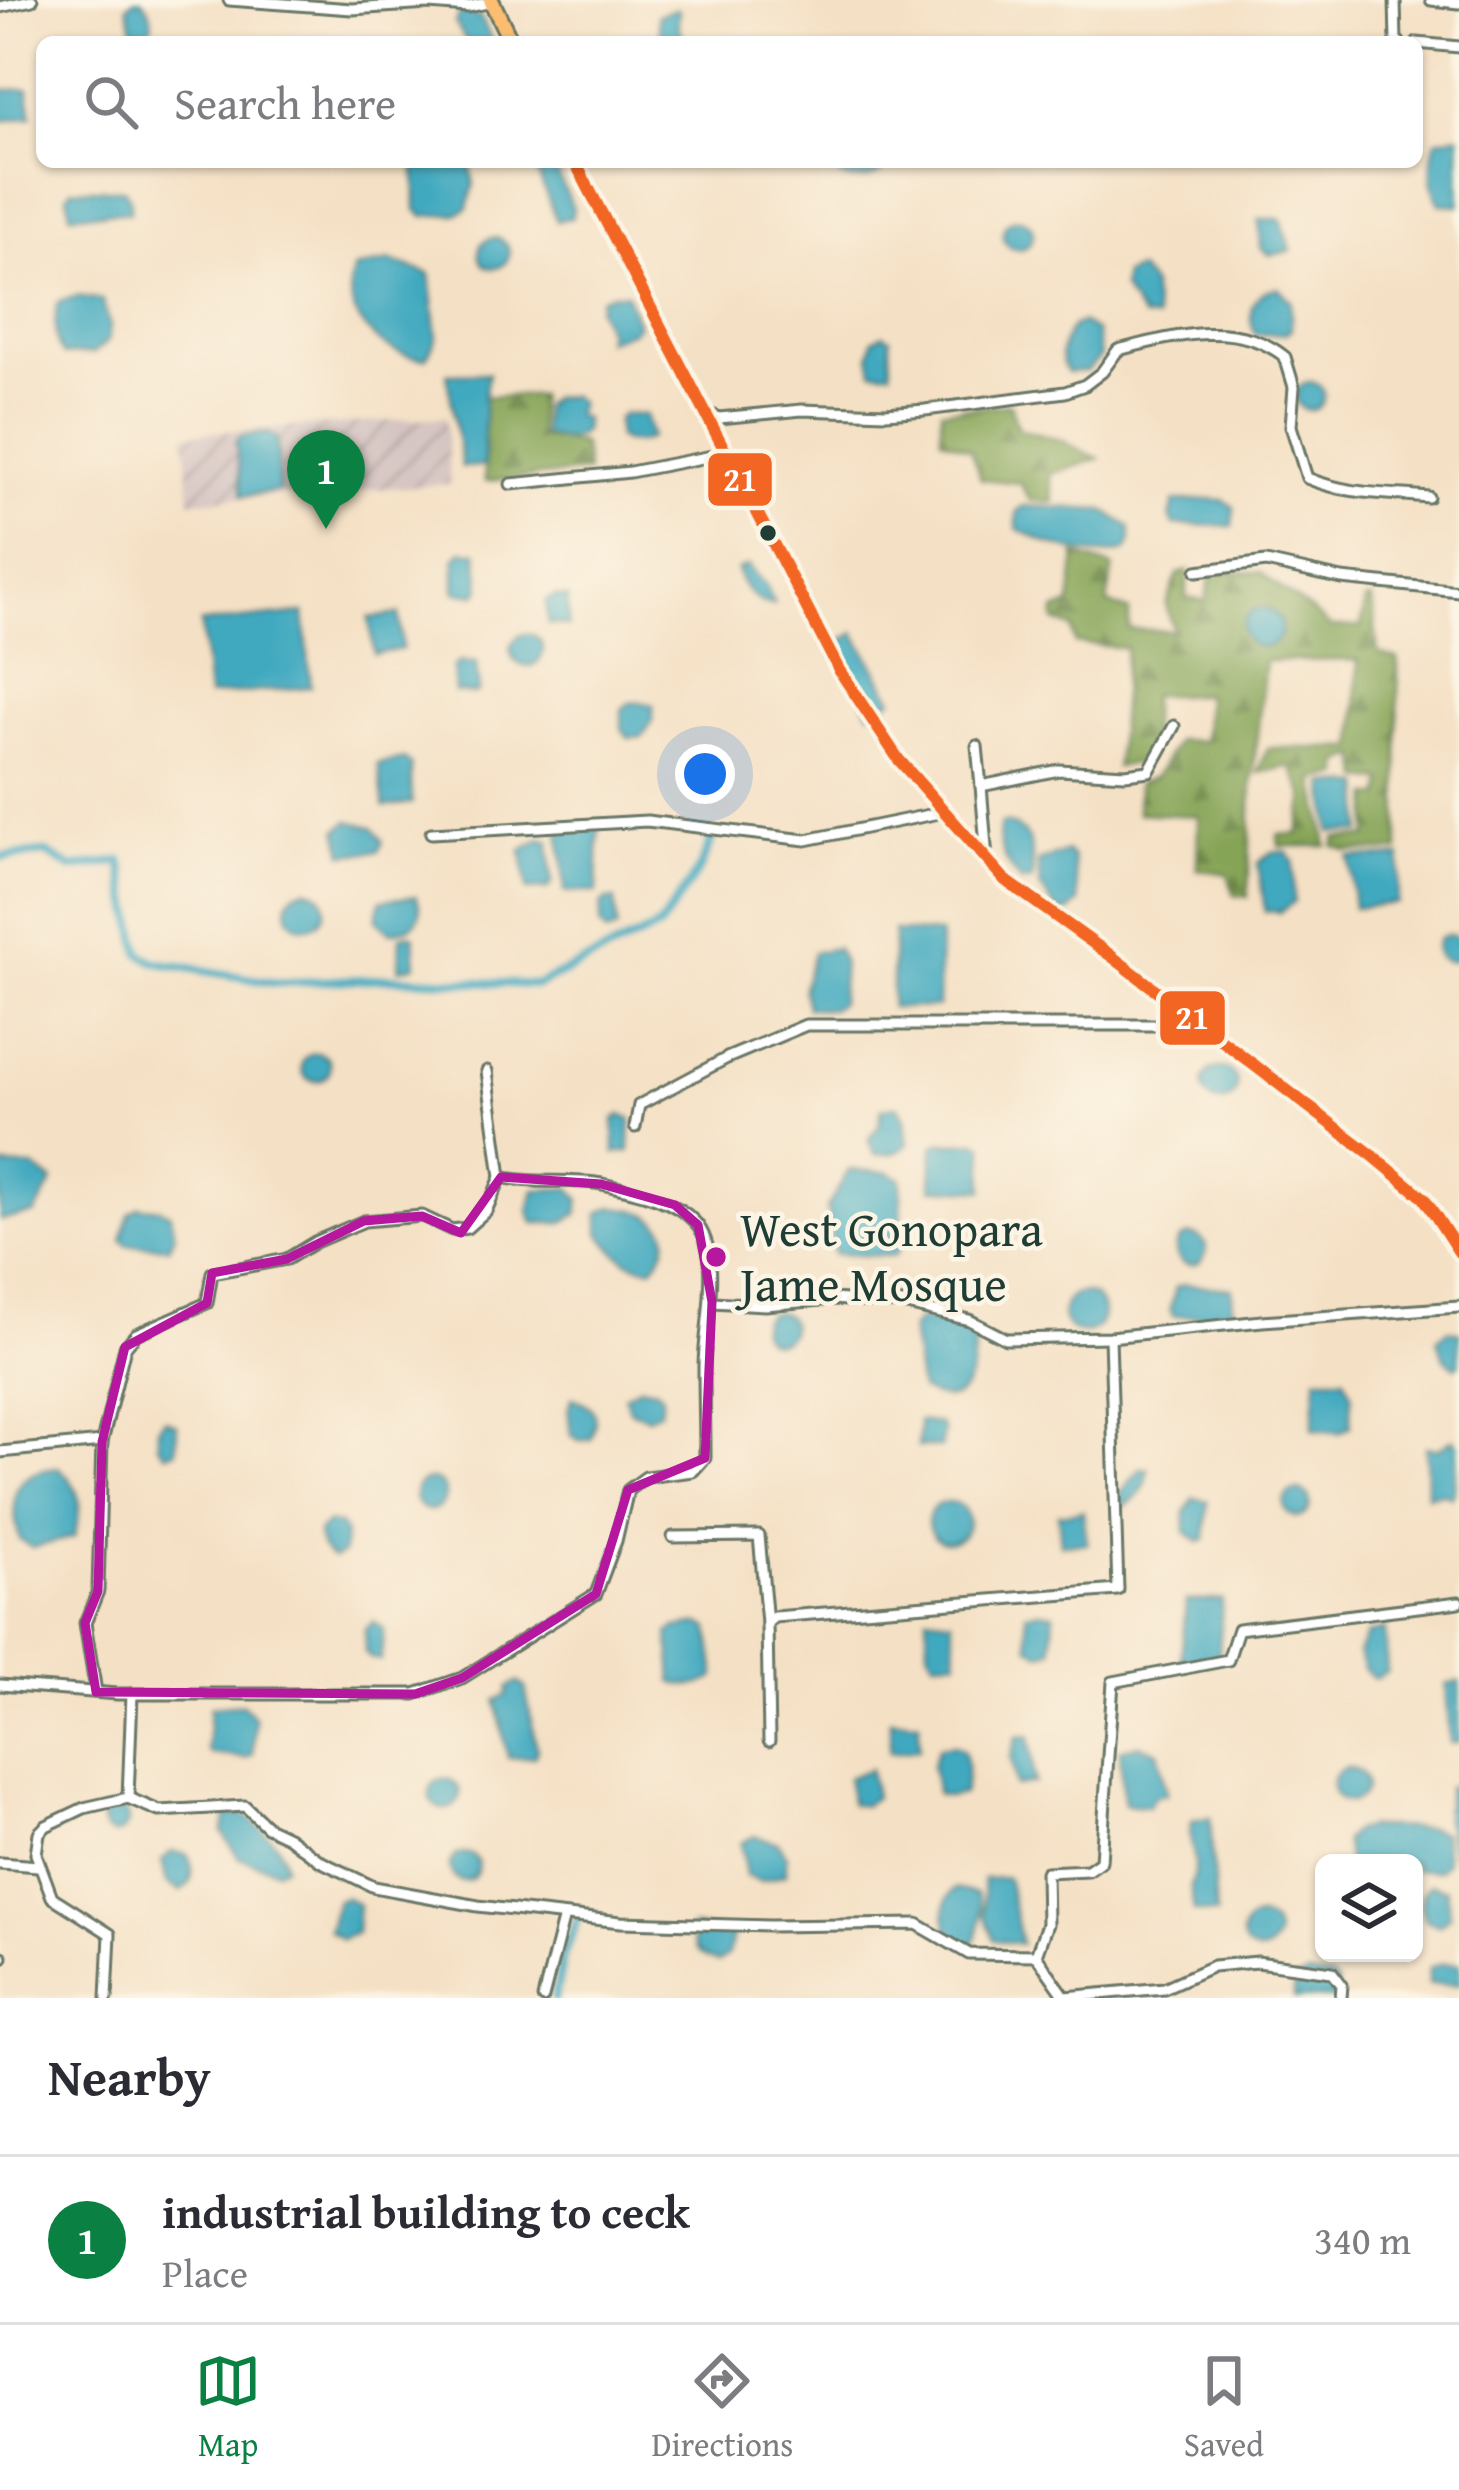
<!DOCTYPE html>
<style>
body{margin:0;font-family:"Gentium Book Plus",serif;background:#f2f2f3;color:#2b2b33}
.controls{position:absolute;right:36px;bottom:36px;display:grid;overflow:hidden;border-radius:18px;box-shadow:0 3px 9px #0004}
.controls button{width:108px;height:108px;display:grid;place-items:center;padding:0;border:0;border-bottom:3px solid #e1e1e2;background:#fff;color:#2b2b33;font:60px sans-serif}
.you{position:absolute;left:705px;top:774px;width:42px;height:42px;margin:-30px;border:9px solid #fff;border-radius:50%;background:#1a73e8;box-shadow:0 0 0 18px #1a73e833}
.badge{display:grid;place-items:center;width:78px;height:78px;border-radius:50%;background:#0b8043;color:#fff;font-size:39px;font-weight:700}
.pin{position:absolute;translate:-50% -99px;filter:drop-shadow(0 3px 6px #0008)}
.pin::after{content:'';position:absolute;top:63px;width:42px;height:36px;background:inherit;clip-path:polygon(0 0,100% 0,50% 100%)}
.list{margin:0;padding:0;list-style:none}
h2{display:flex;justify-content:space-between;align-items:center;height:156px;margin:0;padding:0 48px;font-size:51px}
h2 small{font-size:39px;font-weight:400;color:#7c7c81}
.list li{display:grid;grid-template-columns:78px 1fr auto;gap:36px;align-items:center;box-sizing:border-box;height:168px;padding:0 48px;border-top:3px solid #e1e1e2}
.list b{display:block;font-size:45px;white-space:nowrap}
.list p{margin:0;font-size:39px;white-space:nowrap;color:#7c7c81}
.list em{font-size:39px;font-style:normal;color:#7c7c81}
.icon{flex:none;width:66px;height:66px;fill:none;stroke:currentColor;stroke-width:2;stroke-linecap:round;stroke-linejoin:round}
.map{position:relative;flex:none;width:1459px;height:1998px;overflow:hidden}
.search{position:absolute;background:#fff;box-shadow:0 3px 9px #0004;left:36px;right:36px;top:36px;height:132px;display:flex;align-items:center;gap:30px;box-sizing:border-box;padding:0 42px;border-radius:18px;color:#7c7c81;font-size:45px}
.sheet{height:324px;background:#fff}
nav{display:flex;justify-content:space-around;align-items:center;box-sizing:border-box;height:168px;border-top:3px solid #e1e1e2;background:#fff;font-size:33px;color:#7c7c81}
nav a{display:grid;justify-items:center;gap:6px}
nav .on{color:#0b8043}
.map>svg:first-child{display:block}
.industrial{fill:url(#industrial-furrows)}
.forest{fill:url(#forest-firs);stroke:#527046;stroke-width:3}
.water{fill:#3fa9bf;stroke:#2f737a;stroke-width:3}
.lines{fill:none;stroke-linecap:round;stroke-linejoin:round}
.canal{stroke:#3fa9bf;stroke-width:9}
.minor-casing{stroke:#6a7666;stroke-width:15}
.highway-casing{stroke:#6a7666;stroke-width:20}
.minor{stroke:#fff;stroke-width:9}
.highway{stroke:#fcbd6f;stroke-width:14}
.bus-1-casing{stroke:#fcf5e5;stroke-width:21}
.bus-1{stroke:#f26522;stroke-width:12}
.marked{fill:none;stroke:#b5179e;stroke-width:9;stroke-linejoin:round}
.bus-dot{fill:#1f3d34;stroke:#fcf5e5;stroke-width:4.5}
.poi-dot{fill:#b5179e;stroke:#fcf5e5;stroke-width:4.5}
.labels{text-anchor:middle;stroke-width:9;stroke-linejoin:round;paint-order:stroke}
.poi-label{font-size:48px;fill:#1f3d34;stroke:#fcf5e5;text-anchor:start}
.line-badge{stroke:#fcf5e5;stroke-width:4.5}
.badge-label{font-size:33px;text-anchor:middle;font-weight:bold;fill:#fff}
</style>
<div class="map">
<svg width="1459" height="1998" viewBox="0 0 1459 1998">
<defs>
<pattern id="industrial-furrows" width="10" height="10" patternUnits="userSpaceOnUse" patternTransform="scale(3)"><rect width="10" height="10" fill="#d1bfbe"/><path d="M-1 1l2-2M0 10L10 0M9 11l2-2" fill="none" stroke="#a99c9b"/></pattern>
<pattern id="forest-firs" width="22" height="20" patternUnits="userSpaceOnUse" patternTransform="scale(3)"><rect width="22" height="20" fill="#86a457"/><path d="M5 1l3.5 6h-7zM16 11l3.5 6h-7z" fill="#6d8749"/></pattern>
</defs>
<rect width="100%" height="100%" fill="#fcf5e5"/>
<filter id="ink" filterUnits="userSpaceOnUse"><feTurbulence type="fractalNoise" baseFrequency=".00833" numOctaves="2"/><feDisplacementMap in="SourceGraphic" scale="24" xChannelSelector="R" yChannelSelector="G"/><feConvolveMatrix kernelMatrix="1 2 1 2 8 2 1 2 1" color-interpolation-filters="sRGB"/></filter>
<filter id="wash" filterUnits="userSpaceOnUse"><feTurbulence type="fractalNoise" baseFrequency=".004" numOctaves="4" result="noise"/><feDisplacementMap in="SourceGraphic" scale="48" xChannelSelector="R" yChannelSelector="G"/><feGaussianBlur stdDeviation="2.7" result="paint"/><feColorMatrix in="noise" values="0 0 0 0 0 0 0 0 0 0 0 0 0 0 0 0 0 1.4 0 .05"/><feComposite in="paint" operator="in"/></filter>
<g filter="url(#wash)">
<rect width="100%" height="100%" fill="#f4e0c4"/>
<polygon class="industrial" points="446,417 450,484 190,501 185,434"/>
<g class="forest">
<polygon points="538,395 539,435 582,444 587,472 485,481 484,397"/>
<polygon points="1010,404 1018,429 1060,440 1099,459 1050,474 1054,502 1030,500 1020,483 981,479 970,449 941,438 941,410"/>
<path d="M1076,555L1113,567L1107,603L1129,611V629L1174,631L1166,605L1178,574L1188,571L1186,598L1205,601L1212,572H1261C1283,593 1309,606 1330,627H1361L1366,600L1372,599L1378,653L1398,659L1399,851H1348L1334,846L1336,838L1368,837L1371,796L1382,797L1384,781L1362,779L1357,756L1341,762V776L1315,779L1327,846H1279L1278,835L1298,834L1305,797L1291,766L1258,773L1267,748H1355L1358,660L1265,661L1252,782L1248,897L1234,895L1228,874L1197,869L1198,816L1137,813L1138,783L1155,777L1177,740L1204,741L1206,695H1151V740L1143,762L1116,767L1126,648L1075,643L1072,628L1055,621V611L1070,605Z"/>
</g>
<g class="water">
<path d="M134,0H142C151,10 158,26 144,35L134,33L127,6Z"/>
<polygon points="675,9 679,10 678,24 685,42 661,42 658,15"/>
<polygon points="466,12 481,18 493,42 467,42 455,23 459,13"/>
<polygon points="28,89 32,116 0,121 0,90"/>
<path d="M1459,135V205L1440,204C1429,183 1429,162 1436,140Z"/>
<polygon points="415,162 470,162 474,184 468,208 456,214 423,216 416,209"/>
<polygon points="533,162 552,162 573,208 572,217 557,221"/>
<path d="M837,162H890C879,180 859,183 840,177Z"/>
<polygon points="72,189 124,189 130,198 130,212 70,214 67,195"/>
<circle cx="1018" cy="234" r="15"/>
<polygon points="1263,219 1281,219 1291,251 1270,255 1261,248 1259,220"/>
<circle cx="494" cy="253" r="15"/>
<path d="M390,261L430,274L437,338L426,358C384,358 335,313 354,269Z"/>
<polygon points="1138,269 1151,285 1156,319 1143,318 1122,289 1124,275"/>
<path d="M1278,288L1291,301V329L1286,333L1256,335C1245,313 1252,291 1278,288Z"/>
<polygon points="612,293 626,293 638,324 633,331 606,340 607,330 598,309 600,299"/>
<path d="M78,296L102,300L110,326L108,341L94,353L64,355C52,341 55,319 58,302Z"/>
<path d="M1082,323L1096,332L1100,357L1087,371L1067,372C1056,357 1062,339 1073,326Z"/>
<polygon points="883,334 890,338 891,371 873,371 870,356 873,340"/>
<polygon points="488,373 484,397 484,466 462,467 447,374"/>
<circle cx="1310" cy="396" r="14"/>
<path d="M571,396L579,403L575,415L584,419V431C572,443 558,439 543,434V406L554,397Z"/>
<path d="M622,414L645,415L651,437C642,444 628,444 618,438L617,420Z"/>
<polygon points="268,433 277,438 280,491 242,496 236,442 241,436"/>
<polygon points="1209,499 1223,500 1234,507 1233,526 1174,525 1170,517 1174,502"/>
<path d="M1023,506L1104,510L1130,527L1131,540L1127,550C1096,562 1044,545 1017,528V511Z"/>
<polygon points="462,551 477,552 481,589 475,595 455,592 455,559"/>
<path d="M748,566L766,586L774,604C756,606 741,586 737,570Z"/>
<polygon points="555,596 568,598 568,626 548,624 546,601"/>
<circle cx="1262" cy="628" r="19"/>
<polygon points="304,613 311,687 208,696 201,623"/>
<polygon points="399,614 402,649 374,654 369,618"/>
<polygon points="855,633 893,699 870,712 832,646"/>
<circle cx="527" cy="650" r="16"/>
<polygon points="458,662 476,663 479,690 475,694 455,692 453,668"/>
<polygon points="641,702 653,705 653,720 642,737 628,738 622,728 622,709 629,703"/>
<polygon points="404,759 411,765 412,803 384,807 378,764"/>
<polygon points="1325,784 1363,785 1362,832 1331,832"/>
<polygon points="349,821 373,827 383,841 379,851 344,854 338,829"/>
<path d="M1006,823C1034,830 1034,854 1032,880L1021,882C1008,865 994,847 1001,824Z"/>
<polygon points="599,825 597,892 565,892 559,828"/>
<polygon points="540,839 549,841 552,884 547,889 527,890 522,850"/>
<polygon points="1067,851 1073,858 1079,902 1070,912 1057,911 1040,887 1038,862"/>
<polygon points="1272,852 1287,852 1293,861 1294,902 1280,912 1265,911 1258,863"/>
<polygon points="1349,857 1401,857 1397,903 1354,908"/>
<circle cx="306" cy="908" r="19"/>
<path d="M416,896C428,920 412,929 390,932L376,920L381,900Z"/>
<polygon points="606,900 615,900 617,929 607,933 600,926 601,905"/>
<polygon points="894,931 940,934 938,1007 891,1008"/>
<polygon points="408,934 414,936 416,965 399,969 400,937"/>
<circle cx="1449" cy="948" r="13"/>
<polygon points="837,948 843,964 840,1003 831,1009 807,1008 803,988 813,952"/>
<circle cx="316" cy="1067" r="14"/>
<circle cx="1220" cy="1085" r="17"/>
<polygon points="897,1106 905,1117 908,1145 894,1153 875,1155 868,1140 879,1125 882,1108"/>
<polygon points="620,1115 631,1119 630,1151 615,1153 614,1120"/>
<polygon points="978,1142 984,1145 984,1190 932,1188 933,1148 939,1143"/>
<polygon points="0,1166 32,1167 53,1181 35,1214 0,1220"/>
<polygon points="849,1170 889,1172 901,1179 902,1245 894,1256 834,1254 827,1208"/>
<polygon points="570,1188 580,1199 578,1214 561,1223 534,1223 529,1210 535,1190"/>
<polygon points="138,1207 160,1208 170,1214 175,1234 168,1247 127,1245 122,1240 129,1214"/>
<path d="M612,1207C650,1209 687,1227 653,1267C629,1269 613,1251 600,1233L599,1213Z"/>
<circle cx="1191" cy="1250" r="15"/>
<polygon points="1185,1284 1232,1288 1233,1315 1173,1316 1170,1309 1176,1287"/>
<circle cx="1083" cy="1313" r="20"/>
<circle cx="776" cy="1327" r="15"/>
<path d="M919,1319L965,1325L974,1333C975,1370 971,1417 920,1390L911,1330Z"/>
<polygon points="1448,1330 1459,1332 1459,1365 1455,1367 1445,1358 1437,1339"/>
<polygon points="1317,1377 1344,1377 1352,1394 1351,1426 1339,1433 1313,1429"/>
<polygon points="640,1386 657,1389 662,1396 660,1411 648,1417 630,1410 624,1396"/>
<path d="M572,1398C596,1405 599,1416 591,1439L580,1441L571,1435L568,1409Z"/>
<polygon points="165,1419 177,1425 176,1451 166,1454 158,1445 158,1428"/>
<polygon points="919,1421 939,1424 943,1430 941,1447 918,1447"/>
<polygon points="1453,1439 1458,1444 1454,1493 1451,1497 1444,1493 1427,1495 1426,1447 1438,1449"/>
<path d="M58,1468C83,1487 82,1509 74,1537L32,1548L20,1540C10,1501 8,1472 58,1468Z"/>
<path d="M1141,1468L1148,1469C1148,1488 1137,1500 1120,1508L1119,1496Z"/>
<circle cx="430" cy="1495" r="15"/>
<circle cx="1297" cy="1504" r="13"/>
<polygon points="1194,1498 1208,1501 1205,1540 1199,1542 1186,1532 1185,1512"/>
<circle cx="948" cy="1522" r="20"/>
<polygon points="1083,1511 1087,1543 1061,1544 1058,1514"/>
<path d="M328,1523L339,1524L345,1533L343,1554L335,1558C323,1554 319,1545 318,1533Z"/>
<polygon points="1222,1600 1219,1656 1181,1660 1186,1601"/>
<polygon points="1040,1611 1054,1613 1052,1650 1040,1654 1029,1646 1026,1613"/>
<polygon points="927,1616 952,1619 957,1659 934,1660 928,1649"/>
<polygon points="373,1622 384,1630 381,1660 370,1658 365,1652 365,1628"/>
<path d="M700,1624L709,1628L716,1676C706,1686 685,1688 673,1682L669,1633L676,1628Z"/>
<polygon points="1385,1629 1387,1672 1374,1679 1365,1671 1358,1653 1367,1634"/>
<polygon points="518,1682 525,1687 537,1750 534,1756 508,1758 496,1700 507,1695 508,1687"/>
<polygon points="1459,1682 1459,1742 1450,1743 1446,1685"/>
<polygon points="243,1704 255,1718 253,1754 246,1758 211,1754 207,1750 210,1707"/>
<polygon points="890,1719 919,1721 919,1749 890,1752"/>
<polygon points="1030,1736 1035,1783 1016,1786 1011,1757 1017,1737"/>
<path d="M954,1745L963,1750C968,1762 967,1781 963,1794L949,1797L937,1794L932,1766L939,1747Z"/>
<polygon points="1139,1745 1158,1751 1166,1788 1166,1794 1155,1796 1148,1806 1124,1804 1120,1750"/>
<circle cx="1349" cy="1785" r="17"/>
<polygon points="870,1769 875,1797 863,1806 851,1804 848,1778"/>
<circle cx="445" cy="1794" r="15"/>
<polygon points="1459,1785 1459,1855 1454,1854 1445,1819 1448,1787"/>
<circle cx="115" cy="1821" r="13"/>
<path d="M228,1814L245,1815C260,1830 286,1843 284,1866L276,1870L239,1858L222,1832Z"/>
<path d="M1210,1817L1216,1914L1194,1911L1190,1885C1204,1862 1184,1844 1192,1821Z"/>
<polygon points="1370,1827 1429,1828 1443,1833 1446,1862 1439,1870 1414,1870 1414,1863 1348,1863 1344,1840 1354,1831"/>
<polygon points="754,1836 778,1842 786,1856 786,1874 760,1881 746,1876 741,1843"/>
<path d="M171,1852L186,1854C195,1865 195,1885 180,1891L167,1883L162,1861Z"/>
<circle cx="464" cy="1867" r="14"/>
<polygon points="1007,1878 1021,1944 994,1940 984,1915 983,1879"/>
<path d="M1431,1884L1446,1889L1450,1915L1439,1925L1425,1920C1419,1906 1419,1893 1431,1884Z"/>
<path d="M955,1889L977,1894C983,1909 981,1928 974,1943L962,1945C943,1933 939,1904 955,1889Z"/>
<polygon points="345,1897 358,1905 356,1933 341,1939 328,1930 337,1900"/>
<circle cx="1259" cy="1935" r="17"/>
<path d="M692,1927L733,1930L728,1955L719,1962C700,1959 690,1948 692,1927Z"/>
<polygon points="1442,1963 1459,1964 1459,1984 1428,1984 1429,1968"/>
<polygon points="1308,1975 1330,1978 1337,1984 1336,1998 1294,1998 1294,1980"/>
</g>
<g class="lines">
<g class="canal">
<polyline points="0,857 46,853 72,868 121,861 140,953 155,962 275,983 389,978 537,985 659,927 700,868 713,836"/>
<polyline points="555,1998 563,1955 579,1917"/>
</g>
</g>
</g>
<g filter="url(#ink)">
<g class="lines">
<g class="minor-casing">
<g id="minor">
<polyline points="229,0 352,9 429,4 468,7 492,2"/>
<polyline points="1395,0 1396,42 1399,42"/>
<polyline points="1431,0 1459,3"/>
<polyline points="0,7 32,0"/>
<polyline points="1417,43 1459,47"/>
<path d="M708,413L719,418L802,410L886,413L925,410L1065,392L1085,385L1102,372L1118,350C1173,336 1237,318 1285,357L1294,387L1291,426L1307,478C1347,495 1386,493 1428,497"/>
<polyline points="511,484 630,472 728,453"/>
<polyline points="1197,571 1266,562 1342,579 1459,591"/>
<polyline points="977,746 981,786"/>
<polyline points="431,833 647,821 806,840 944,812"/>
<polyline points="987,859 981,786 1059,770 1125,774 1149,771 1174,726"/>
<polyline points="635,1127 639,1105 727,1058 806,1025 1201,1025"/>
<polyline points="712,1302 765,1305 833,1299 903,1304 969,1320 1006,1339 1110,1337 1262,1321 1459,1307"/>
<polyline points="0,1452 102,1442 125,1347 136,1334 207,1303 212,1273 287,1259 315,1242 364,1221 422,1216 452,1230 467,1228 486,1211 501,1177 487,1071"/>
<polyline points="673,1537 759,1536 767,1623"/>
<path d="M0,1685L118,1694H415L462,1678L596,1594L616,1541L628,1490L646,1477L693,1471L705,1458C705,1427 704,1396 704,1366C704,1328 724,1253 695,1222C673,1198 633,1191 602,1184C569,1178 535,1185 501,1177"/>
<polyline points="96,1692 85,1623 98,1591 102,1442"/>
<polyline points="769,1741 767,1623 774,1617 1118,1590 1110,1337"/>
<polyline points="128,1798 132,1694"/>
<polyline points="0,1863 38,1866"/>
<polyline points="1036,1955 1066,1998"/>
<polyline points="0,1957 2,1957"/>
<polyline points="1066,1997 1164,1988 1213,1966 1257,1962 1332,1972 1342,1985 1341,1998"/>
<polyline points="107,1998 110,1934 52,1897 36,1854 39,1833 46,1826 84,1808 128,1798 159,1811 245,1806 267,1827 288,1837 320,1861 374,1887 478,1906 621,1922 771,1926 917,1924 969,1954 1036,1955 1047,1924 1046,1872 1088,1870 1101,1861 1113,1682 1228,1660 1238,1629 1459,1602"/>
<polyline points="543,1998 564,1916"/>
</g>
</g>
<g class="highway-casing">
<g id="highway">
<polyline points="491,0 511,42"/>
<polyline points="575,162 839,670 899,760 1005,880 1110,955 1372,1155 1424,1198 1459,1252"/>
</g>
</g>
<use href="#minor" class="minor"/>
<use href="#highway" class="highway"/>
<g class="bus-1-casing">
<polyline id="bus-1" points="575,162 839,670 899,760 1005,880 1110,955 1372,1155 1424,1198 1459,1252"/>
</g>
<use href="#bus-1" class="bus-1"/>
</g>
</g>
<path class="marked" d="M501,1177L601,1184L675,1205L698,1225L712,1302L705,1458L628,1490L596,1594L462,1678L415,1694L96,1692L85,1623L98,1591L102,1442L125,1347L207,1303L212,1273L287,1259L364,1221L422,1216L461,1233Z"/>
<circle class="bus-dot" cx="768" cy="533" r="10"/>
<circle class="poi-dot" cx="716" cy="1257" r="12"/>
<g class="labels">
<g class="poi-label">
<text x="740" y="1246">West Gonopara<tspan x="740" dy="55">Jame Mosque</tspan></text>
</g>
</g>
<g class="line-badge">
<rect x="706" y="451" width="68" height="57" rx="12" fill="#f26522"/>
<rect x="1158" y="989" width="69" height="58" rx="12" fill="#f26522"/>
</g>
<g class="badge-label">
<text x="740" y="491">21</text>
<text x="1192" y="1029">21</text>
</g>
</svg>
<div class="controls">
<button><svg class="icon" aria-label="layers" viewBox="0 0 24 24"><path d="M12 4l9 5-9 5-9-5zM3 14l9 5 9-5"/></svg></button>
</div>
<div class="you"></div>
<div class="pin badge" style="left:326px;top:529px">1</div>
<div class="search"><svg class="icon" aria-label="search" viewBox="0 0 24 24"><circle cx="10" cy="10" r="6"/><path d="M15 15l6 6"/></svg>Search here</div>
</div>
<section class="sheet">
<h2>Nearby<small></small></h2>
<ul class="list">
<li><span class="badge">1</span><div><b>industrial building to ceck</b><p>Place</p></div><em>340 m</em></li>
</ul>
</section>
<nav>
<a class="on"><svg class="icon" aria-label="map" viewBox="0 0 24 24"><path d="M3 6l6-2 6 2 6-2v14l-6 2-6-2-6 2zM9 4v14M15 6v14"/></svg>Map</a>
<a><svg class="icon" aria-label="directions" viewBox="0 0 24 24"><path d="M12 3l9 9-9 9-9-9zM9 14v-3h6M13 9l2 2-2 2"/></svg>Directions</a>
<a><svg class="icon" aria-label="saved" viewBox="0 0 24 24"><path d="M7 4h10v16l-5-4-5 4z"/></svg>Saved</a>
</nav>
